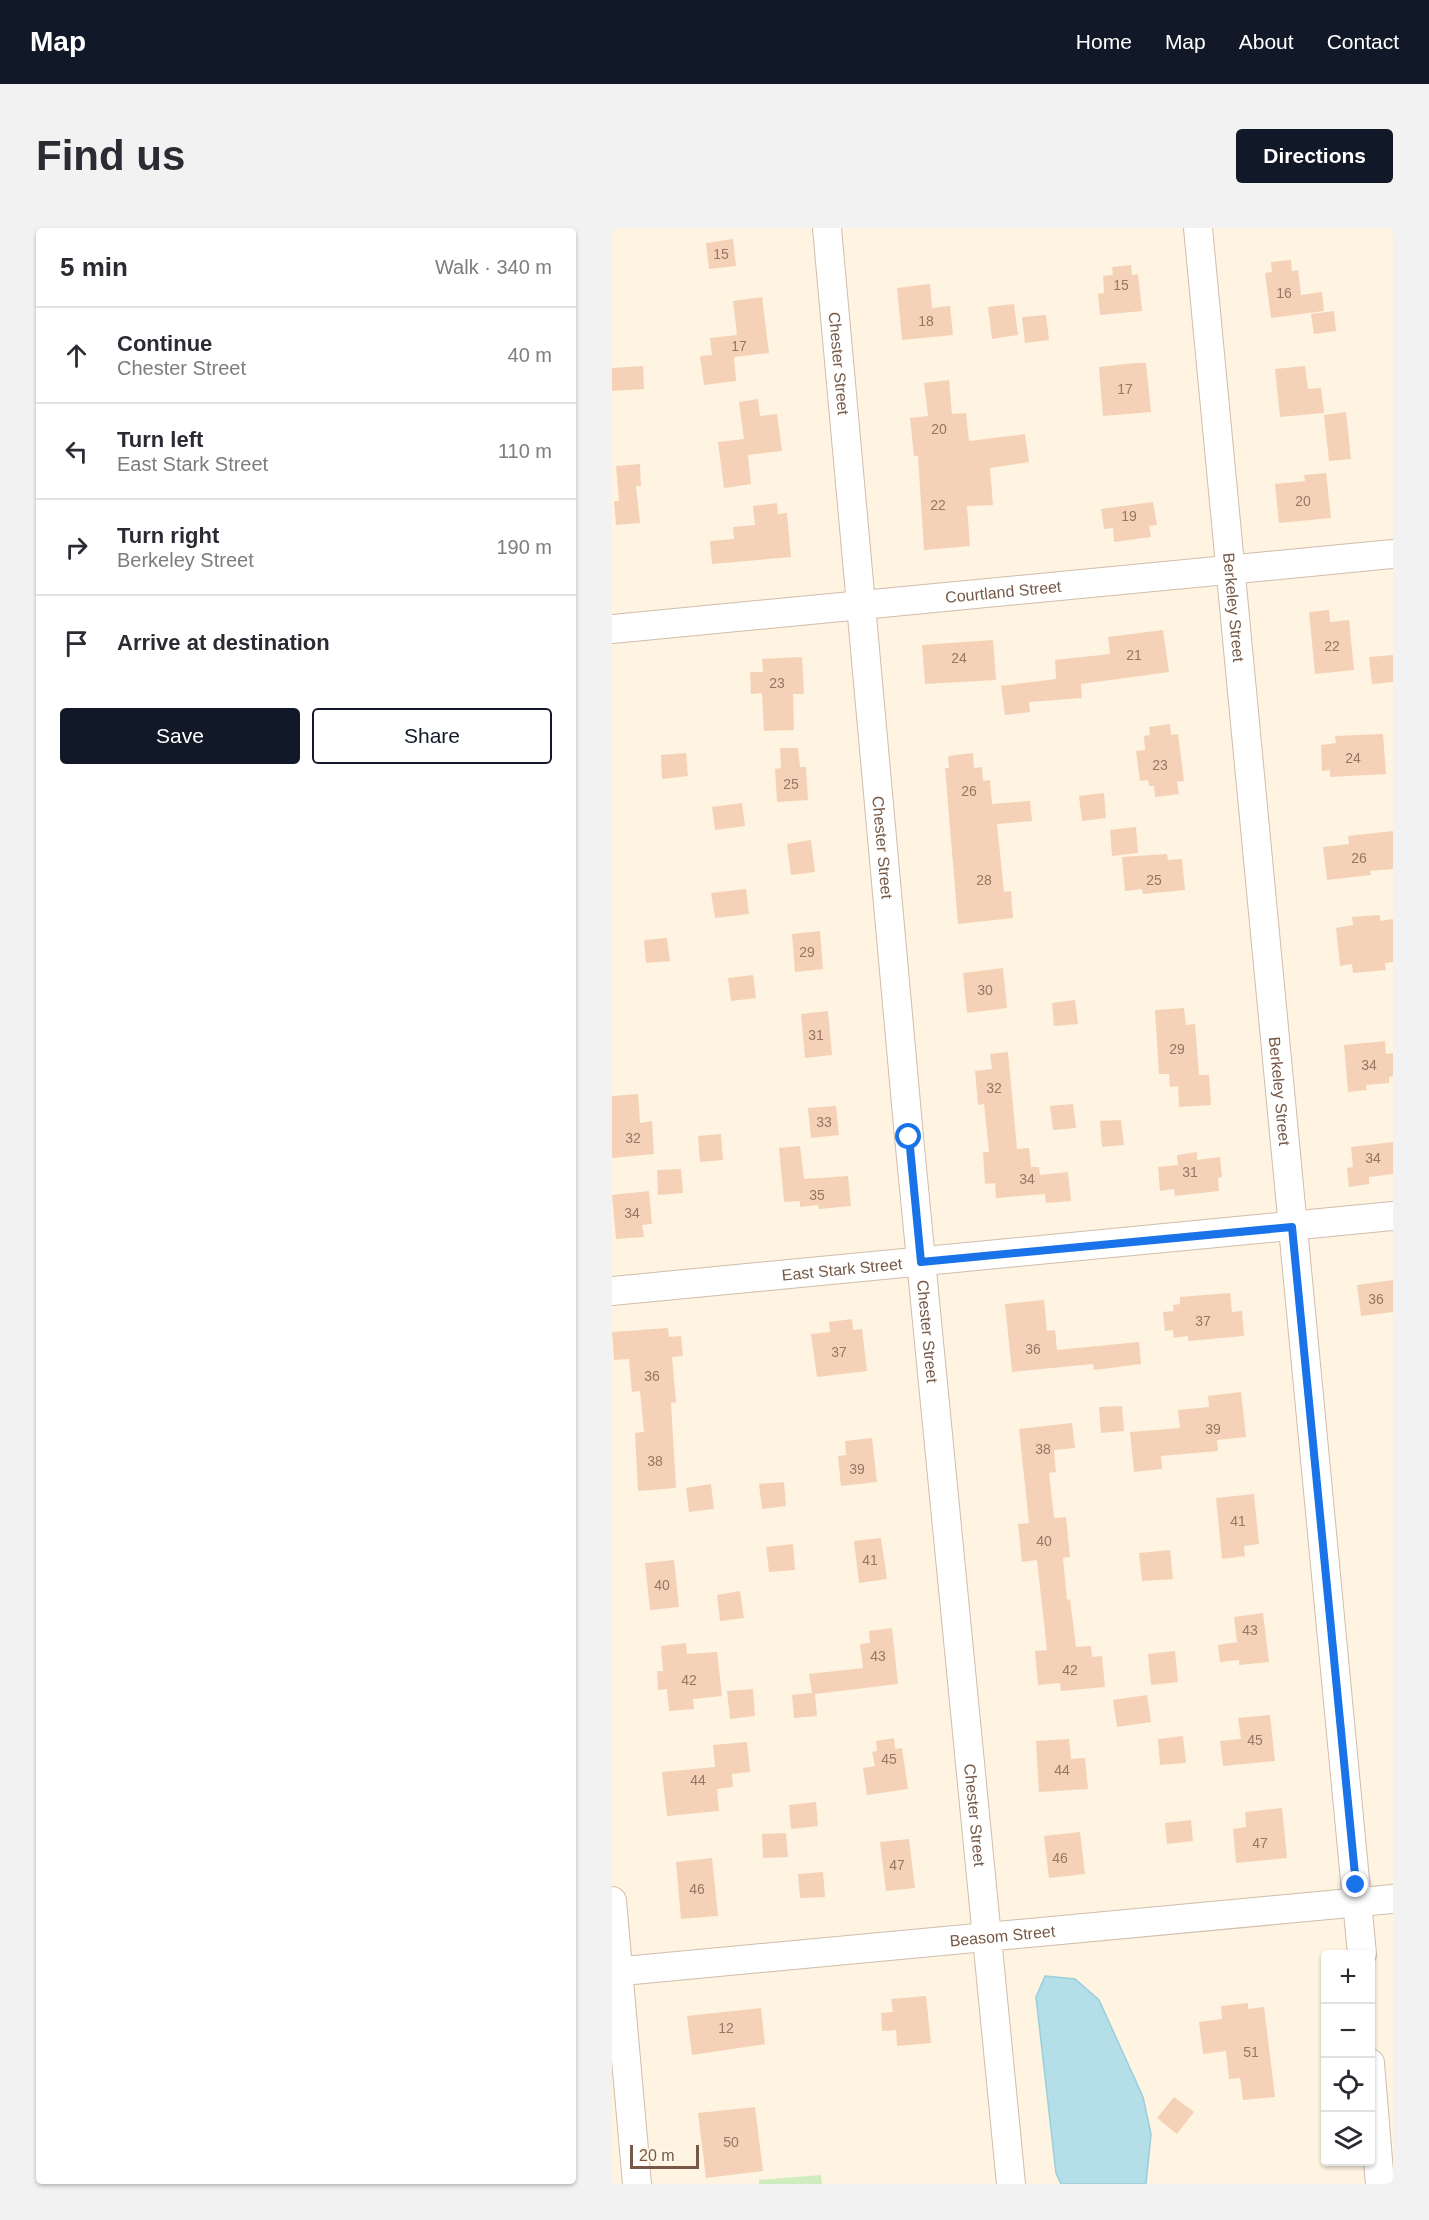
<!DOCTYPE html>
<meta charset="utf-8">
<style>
body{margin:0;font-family:Arial,sans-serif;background:#f2f2f3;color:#2b2b33}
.controls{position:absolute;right:18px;bottom:18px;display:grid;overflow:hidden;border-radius:6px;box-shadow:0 2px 4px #0004}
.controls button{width:54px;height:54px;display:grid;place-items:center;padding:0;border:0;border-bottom:2px solid #e1e1e2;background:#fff;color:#2b2b33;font:30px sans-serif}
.scale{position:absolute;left:18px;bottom:15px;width:69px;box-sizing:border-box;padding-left:6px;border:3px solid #765946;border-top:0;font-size:16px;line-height:21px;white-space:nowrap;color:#765946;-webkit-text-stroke:4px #fff7e9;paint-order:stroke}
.stop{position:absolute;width:18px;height:18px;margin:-14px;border:4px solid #1a73e8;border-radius:50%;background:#fff}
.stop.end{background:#1a73e8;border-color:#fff;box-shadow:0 2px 6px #0008}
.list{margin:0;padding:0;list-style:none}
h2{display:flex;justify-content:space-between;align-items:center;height:78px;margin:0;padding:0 24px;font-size:26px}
h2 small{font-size:20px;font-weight:400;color:#7c7c81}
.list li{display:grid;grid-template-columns:39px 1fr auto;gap:18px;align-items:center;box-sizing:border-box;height:96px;padding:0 24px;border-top:2px solid #e1e1e2}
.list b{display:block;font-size:22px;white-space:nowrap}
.list p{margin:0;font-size:20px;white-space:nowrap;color:#7c7c81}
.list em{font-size:20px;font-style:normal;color:#7c7c81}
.actions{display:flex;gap:12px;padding:18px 24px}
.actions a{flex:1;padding:14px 0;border:2px solid #111827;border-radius:6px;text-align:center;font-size:21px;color:#111827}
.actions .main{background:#111827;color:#fff}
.icon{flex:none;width:33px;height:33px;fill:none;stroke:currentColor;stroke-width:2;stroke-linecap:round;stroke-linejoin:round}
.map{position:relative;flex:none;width:781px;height:1956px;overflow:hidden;border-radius:6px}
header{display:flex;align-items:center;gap:36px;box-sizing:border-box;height:84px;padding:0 30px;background:#111827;color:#fff}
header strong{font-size:28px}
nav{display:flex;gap:33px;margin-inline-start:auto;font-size:21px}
.intro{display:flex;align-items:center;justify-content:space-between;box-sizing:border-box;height:144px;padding:0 36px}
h1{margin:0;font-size:42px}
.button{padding:15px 27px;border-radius:6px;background:#111827;color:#fff;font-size:21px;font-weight:700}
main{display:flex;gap:36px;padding:0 36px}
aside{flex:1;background:#fff;border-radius:6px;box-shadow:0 2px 4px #0004}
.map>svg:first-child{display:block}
.green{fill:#cfecbf}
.water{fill:#b5dfe8;stroke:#9acedb;stroke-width:1.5}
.building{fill:#f5d2b7}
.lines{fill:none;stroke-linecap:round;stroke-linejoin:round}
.minor-casing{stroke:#d1bdaa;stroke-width:30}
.minor{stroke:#fff;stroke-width:28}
.route{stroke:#1a73e8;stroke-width:8}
.labels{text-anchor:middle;stroke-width:5;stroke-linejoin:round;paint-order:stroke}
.number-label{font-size:14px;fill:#967762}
.street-label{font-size:16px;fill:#765946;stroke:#fff7e9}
</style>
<header>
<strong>Map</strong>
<nav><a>Home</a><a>Map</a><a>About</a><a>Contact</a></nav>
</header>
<div class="intro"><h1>Find us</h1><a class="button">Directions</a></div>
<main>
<aside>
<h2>5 min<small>Walk · 340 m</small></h2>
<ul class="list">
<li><svg class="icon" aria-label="ahead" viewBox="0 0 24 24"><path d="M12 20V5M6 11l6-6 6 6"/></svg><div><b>Continue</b><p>Chester Street</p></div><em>40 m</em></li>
<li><svg class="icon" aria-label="left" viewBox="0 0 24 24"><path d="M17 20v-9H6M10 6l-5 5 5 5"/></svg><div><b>Turn left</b><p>East Stark Street</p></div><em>110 m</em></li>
<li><svg class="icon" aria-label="right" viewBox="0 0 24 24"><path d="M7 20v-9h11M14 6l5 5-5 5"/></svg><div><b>Turn right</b><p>Berkeley Street</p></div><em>190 m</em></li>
<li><svg class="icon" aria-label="arrive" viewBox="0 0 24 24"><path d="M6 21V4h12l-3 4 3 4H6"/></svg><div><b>Arrive at destination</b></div></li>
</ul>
<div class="actions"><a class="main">Save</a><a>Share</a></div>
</aside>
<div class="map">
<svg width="781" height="1956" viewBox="0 0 781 1956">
<rect width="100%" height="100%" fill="#fef4e1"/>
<polygon class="green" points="209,1947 210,1956 147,1956 147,1952"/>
<polygon class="water" points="433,1748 463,1751 487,1772 531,1869 539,1906 534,1956 449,1956 444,1945 424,1769"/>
<g class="building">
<polygon points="121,11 124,38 97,41 94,15"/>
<polygon points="679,32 680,43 686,42 689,67 710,64 712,83 659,90 653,45 660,44 659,34"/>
<polygon points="519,37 520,47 526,46 530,83 488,87 486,66 492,65 491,48 501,47 500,39"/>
<polygon points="318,56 320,80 338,78 341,107 290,112 285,60"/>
<polygon points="150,69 157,125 122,129 124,153 92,157 88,128 100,127 98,110 125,107 121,73"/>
<polygon points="402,76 406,107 380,111 376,79"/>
<polygon points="722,83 724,103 702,106 699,86"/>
<polygon points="434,87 437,112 413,115 410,89"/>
<polygon points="523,135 534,135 539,184 491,188 487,139"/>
<polygon points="31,138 32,161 0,163 0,140"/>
<polygon points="693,138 696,161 709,160 712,185 668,189 663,141"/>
<polygon points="337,152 340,186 354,185 357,213 413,206 417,234 378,240 381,277 355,278 358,318 312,322 306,228 302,228 298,190 316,188 312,155"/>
<polygon points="146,171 148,188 165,186 170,223 136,227 139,256 112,260 106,214 132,211 127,174"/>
<polygon points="734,184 739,231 717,233 712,187"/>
<polygon points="28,236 29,258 24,258 28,295 4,297 2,273 7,273 4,238"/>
<polygon points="714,245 719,290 667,295 663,256 693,253 692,247"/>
<polygon points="541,274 545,297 537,298 539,309 502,314 501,300 492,301 489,281"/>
<polygon points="165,275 166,286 175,285 179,329 100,336 98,313 122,311 121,299 143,297 141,278"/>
<polygon points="717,382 718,394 737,392 742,442 703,446 697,384"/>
<polygon points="551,402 557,444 469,456 470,470 417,474 418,484 393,487 389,458 444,451 443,432 498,426 496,409"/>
<polygon points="381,412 384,452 313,456 310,417"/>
<polygon points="781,427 781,454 760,456 757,429"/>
<polygon points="190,429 192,466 181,466 182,502 152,503 150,465 139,466 138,444 151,444 150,431"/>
<polygon points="558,496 559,507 566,506 572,553 565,554 567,566 543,569 542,558 537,558 536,552 528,553 524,523 533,522 532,508 538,507 537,499"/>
<polygon points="771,506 774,546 718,549 718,542 710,543 709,517 724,515 723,508"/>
<polygon points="168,520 186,520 188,539 194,539 196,572 165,574 163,541 169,540"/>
<polygon points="74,525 76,548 50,551 49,527"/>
<polygon points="361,525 362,540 370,539 371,553 378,552 380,576 418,573 420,593 385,596 392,664 399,663 401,690 346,696 333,540 337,540 336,528"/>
<polygon points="492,565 494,590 470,593 467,568"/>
<polygon points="130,575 133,598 103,602 100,579"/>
<polygon points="524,599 526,625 500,628 498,602"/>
<polygon points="781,603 781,641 758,643 759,647 715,652 711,619 737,616 736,608"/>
<polygon points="199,612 203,644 179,647 175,616"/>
<polygon points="555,626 556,632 570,631 573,662 531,666 530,661 513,663 510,629"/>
<polygon points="134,661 137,686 103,690 99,665"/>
<polygon points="768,687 768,693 781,691 781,734 773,735 774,742 741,745 740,736 728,738 724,700 741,697 740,689"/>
<polygon points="208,703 211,741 183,744 180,706"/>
<polygon points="55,710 58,733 34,735 32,712"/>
<polygon points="391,740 395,780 355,785 351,745"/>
<polygon points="141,747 144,770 119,773 116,750"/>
<polygon points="463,772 466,796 442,798 440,775"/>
<polygon points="572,780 574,797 583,796 587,847 597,847 599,877 567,879 566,858 558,859 557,846 547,846 543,782"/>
<polygon points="216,783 220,827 193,830 189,786"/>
<polygon points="773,813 774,826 781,825 781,848 777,849 777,855 754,857 755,862 736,864 732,817"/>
<polygon points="396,824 405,921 417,920 419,939 427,939 428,947 456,944 459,973 434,975 433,966 384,970 383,955 373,956 371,924 377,924 372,876 366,877 363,843 380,841 378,826"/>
<polygon points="26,866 28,895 40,893 42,926 0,930 0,868"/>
<polygon points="461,876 464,900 441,902 438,878"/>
<polygon points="224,878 227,907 199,910 196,880"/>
<polygon points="509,892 512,917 490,919 488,893"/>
<polygon points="109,906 111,932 88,934 86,908"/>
<polygon points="781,914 781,946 757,949 757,956 737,959 735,940 741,939 739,919"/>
<polygon points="188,918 192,951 236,948 239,978 207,981 206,977 188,979 188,973 172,974 167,920"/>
<polygon points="585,924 585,932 608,929 610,949 606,950 607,963 563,968 562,961 548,963 546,939 566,937 565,927"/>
<polygon points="69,941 71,965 46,967 45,942"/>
<polygon points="37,963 40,996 30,997 32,1009 4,1011 0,967"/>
<polygon points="781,1052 781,1084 749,1088 745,1057"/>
<polygon points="618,1065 620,1084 630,1083 632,1108 576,1113 576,1108 562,1110 561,1102 553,1103 551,1084 562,1083 561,1077 568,1076 568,1069"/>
<polygon points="432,1072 435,1103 443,1102 445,1122 527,1114 529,1136 482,1142 481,1136 400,1144 393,1076"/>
<polygon points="240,1091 241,1102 250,1101 255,1143 205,1149 199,1106 218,1104 217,1094"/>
<polygon points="56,1100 57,1109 69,1108 71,1128 60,1129 64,1174 59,1175 64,1260 26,1263 23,1205 32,1204 28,1163 20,1164 17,1131 2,1132 0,1104"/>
<polygon points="629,1164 634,1209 605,1212 606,1223 549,1228 550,1241 522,1244 518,1204 568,1200 566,1182 597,1179 596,1168"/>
<polygon points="510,1178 512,1203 489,1205 487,1179"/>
<polygon points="460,1195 463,1220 442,1222 444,1244 437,1245 442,1290 454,1289 458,1329 451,1330 455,1372 458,1371 464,1419 479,1418 480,1429 490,1428 493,1459 449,1463 448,1455 426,1457 423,1423 435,1422 425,1332 410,1334 406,1296 417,1295 407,1201"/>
<polygon points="260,1210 265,1254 229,1258 226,1228 234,1227 233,1213"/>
<polygon points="172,1254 174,1278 150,1281 147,1256"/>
<polygon points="99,1256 102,1281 77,1284 74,1260"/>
<polygon points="642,1266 647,1316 632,1318 633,1328 610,1331 604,1270"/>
<polygon points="269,1310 275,1351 247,1355 242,1313"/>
<polygon points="181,1316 183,1342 157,1344 154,1319"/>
<polygon points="558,1322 561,1351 530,1353 527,1325"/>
<polygon points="62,1332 67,1379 38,1382 33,1335"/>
<polygon points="128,1363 132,1390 108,1393 105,1367"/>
<polygon points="651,1385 657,1434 627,1437 627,1432 608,1434 606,1417 625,1414 622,1389"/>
<polygon points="280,1400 286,1456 203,1466 205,1488 182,1490 180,1467 200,1465 197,1446 251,1440 248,1416 258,1415 257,1403"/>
<polygon points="74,1415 75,1426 105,1424 110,1468 81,1471 82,1481 57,1483 55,1461 46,1462 45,1443 51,1443 49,1418"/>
<polygon points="563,1423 566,1454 539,1457 536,1426"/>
<polygon points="141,1461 143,1488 118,1491 115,1463"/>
<polygon points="535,1467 539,1494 505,1499 501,1472"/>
<polygon points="658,1487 663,1533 611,1538 608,1513 629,1511 626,1490"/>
<polygon points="571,1508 574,1535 548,1537 546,1511"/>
<polygon points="282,1510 283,1521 290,1520 296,1561 255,1567 251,1540 263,1538 260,1524 265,1523 264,1513"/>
<polygon points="457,1511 459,1531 473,1530 476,1561 427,1564 424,1513"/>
<polygon points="135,1514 138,1544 120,1546 121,1559 105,1561 107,1583 55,1588 50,1544 103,1539 101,1517"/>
<polygon points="204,1574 206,1598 179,1601 177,1577"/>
<polygon points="670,1580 675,1630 624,1635 621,1601 634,1599 633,1584"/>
<polygon points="579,1592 581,1613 555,1616 553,1595"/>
<polygon points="468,1604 473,1646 437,1650 432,1608"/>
<polygon points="174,1605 176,1629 151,1630 150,1606"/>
<polygon points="297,1611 303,1660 274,1663 268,1614"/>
<polygon points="100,1630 106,1688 69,1691 64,1634"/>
<polygon points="211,1644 213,1669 188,1670 186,1646"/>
<polygon points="314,1768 319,1815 285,1818 284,1802 270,1803 269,1785 281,1784 279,1771"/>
<polygon points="636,1775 636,1781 652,1779 663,1869 631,1872 628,1850 617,1851 614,1823 591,1826 587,1794 610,1791 609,1778"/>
<polygon points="149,1780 153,1816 80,1827 75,1788"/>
<polygon points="562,1869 582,1884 565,1906 545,1890"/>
<polygon points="143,1879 151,1943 94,1950 86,1885"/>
</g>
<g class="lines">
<g class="minor-casing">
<g id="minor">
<path id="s1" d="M215,0L297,909L399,1956"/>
<path id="s2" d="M586,0L750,1726"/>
<path id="s3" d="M0,401L781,326"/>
<path id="s4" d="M0,1063L781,988"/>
<polyline points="0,1673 25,1956"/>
<path id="s5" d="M0,1744L781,1671"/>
<polyline points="758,1835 768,1956"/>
</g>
</g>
<use href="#minor" class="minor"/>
</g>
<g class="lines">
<polyline class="route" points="297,909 309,1034 680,999 744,1657"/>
</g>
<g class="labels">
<g class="number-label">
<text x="109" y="31">15</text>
<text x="509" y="62">15</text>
<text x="672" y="70">16</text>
<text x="314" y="98">18</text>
<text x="127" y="123">17</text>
<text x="513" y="166">17</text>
<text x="327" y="206">20</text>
<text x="691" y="278">20</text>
<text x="326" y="282">22</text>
<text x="517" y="293">19</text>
<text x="720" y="423">22</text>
<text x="522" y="432">21</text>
<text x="347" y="435">24</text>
<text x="165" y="460">23</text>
<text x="741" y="535">24</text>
<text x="548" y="542">23</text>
<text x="179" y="561">25</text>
<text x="357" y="568">26</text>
<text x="747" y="635">26</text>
<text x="372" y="657">28</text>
<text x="542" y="657">25</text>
<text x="195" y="729">29</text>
<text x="373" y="767">30</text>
<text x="204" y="812">31</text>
<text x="565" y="826">29</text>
<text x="757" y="842">34</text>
<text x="382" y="865">32</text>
<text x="212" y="899">33</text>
<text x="21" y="915">32</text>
<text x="761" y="935">34</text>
<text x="578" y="949">31</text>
<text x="415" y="956">34</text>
<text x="205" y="972">35</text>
<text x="20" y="990">34</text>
<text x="764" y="1076">36</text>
<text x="591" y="1098">37</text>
<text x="421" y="1126">36</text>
<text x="227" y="1129">37</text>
<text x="40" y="1153">36</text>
<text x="601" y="1206">39</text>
<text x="431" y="1226">38</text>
<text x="43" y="1238">38</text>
<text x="245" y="1246">39</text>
<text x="626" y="1298">41</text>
<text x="432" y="1318">40</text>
<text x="258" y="1337">41</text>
<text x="50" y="1362">40</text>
<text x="638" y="1407">43</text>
<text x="266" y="1433">43</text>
<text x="458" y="1447">42</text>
<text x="77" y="1457">42</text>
<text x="643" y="1517">45</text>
<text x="277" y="1536">45</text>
<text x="450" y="1547">44</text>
<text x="86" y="1557">44</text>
<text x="648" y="1620">47</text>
<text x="448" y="1635">46</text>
<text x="285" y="1642">47</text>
<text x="85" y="1666">46</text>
<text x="114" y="1805">12</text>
<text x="639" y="1829">51</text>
<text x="119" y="1919">50</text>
</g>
<g class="street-label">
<text dy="6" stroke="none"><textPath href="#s1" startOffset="136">Chester Street</textPath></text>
<text dy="6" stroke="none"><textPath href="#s3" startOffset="393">Courtland Street</textPath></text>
<text dy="6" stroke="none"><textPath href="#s2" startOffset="381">Berkeley Street</textPath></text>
<text dy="6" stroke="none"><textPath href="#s1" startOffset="622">Chester Street</textPath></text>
<text dy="6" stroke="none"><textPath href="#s2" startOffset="867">Berkeley Street</textPath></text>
<text dy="6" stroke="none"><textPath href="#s4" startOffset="231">East Stark Street</textPath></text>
<text dy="6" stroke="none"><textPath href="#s1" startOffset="1108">Chester Street</textPath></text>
<text dy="6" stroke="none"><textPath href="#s1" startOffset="1594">Chester Street</textPath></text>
<text dy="6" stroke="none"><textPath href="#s5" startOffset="392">Beasom Street</textPath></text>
</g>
</g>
</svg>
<div class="controls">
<button>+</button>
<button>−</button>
<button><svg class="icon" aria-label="locate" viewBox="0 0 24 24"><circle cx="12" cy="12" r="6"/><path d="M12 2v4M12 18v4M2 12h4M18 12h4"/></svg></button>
<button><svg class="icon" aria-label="layers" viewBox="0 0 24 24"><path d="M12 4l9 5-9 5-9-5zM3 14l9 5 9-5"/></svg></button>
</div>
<div class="scale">20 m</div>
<div class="stop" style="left:297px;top:909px"></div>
<div class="stop end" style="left:744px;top:1657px"></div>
</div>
</main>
